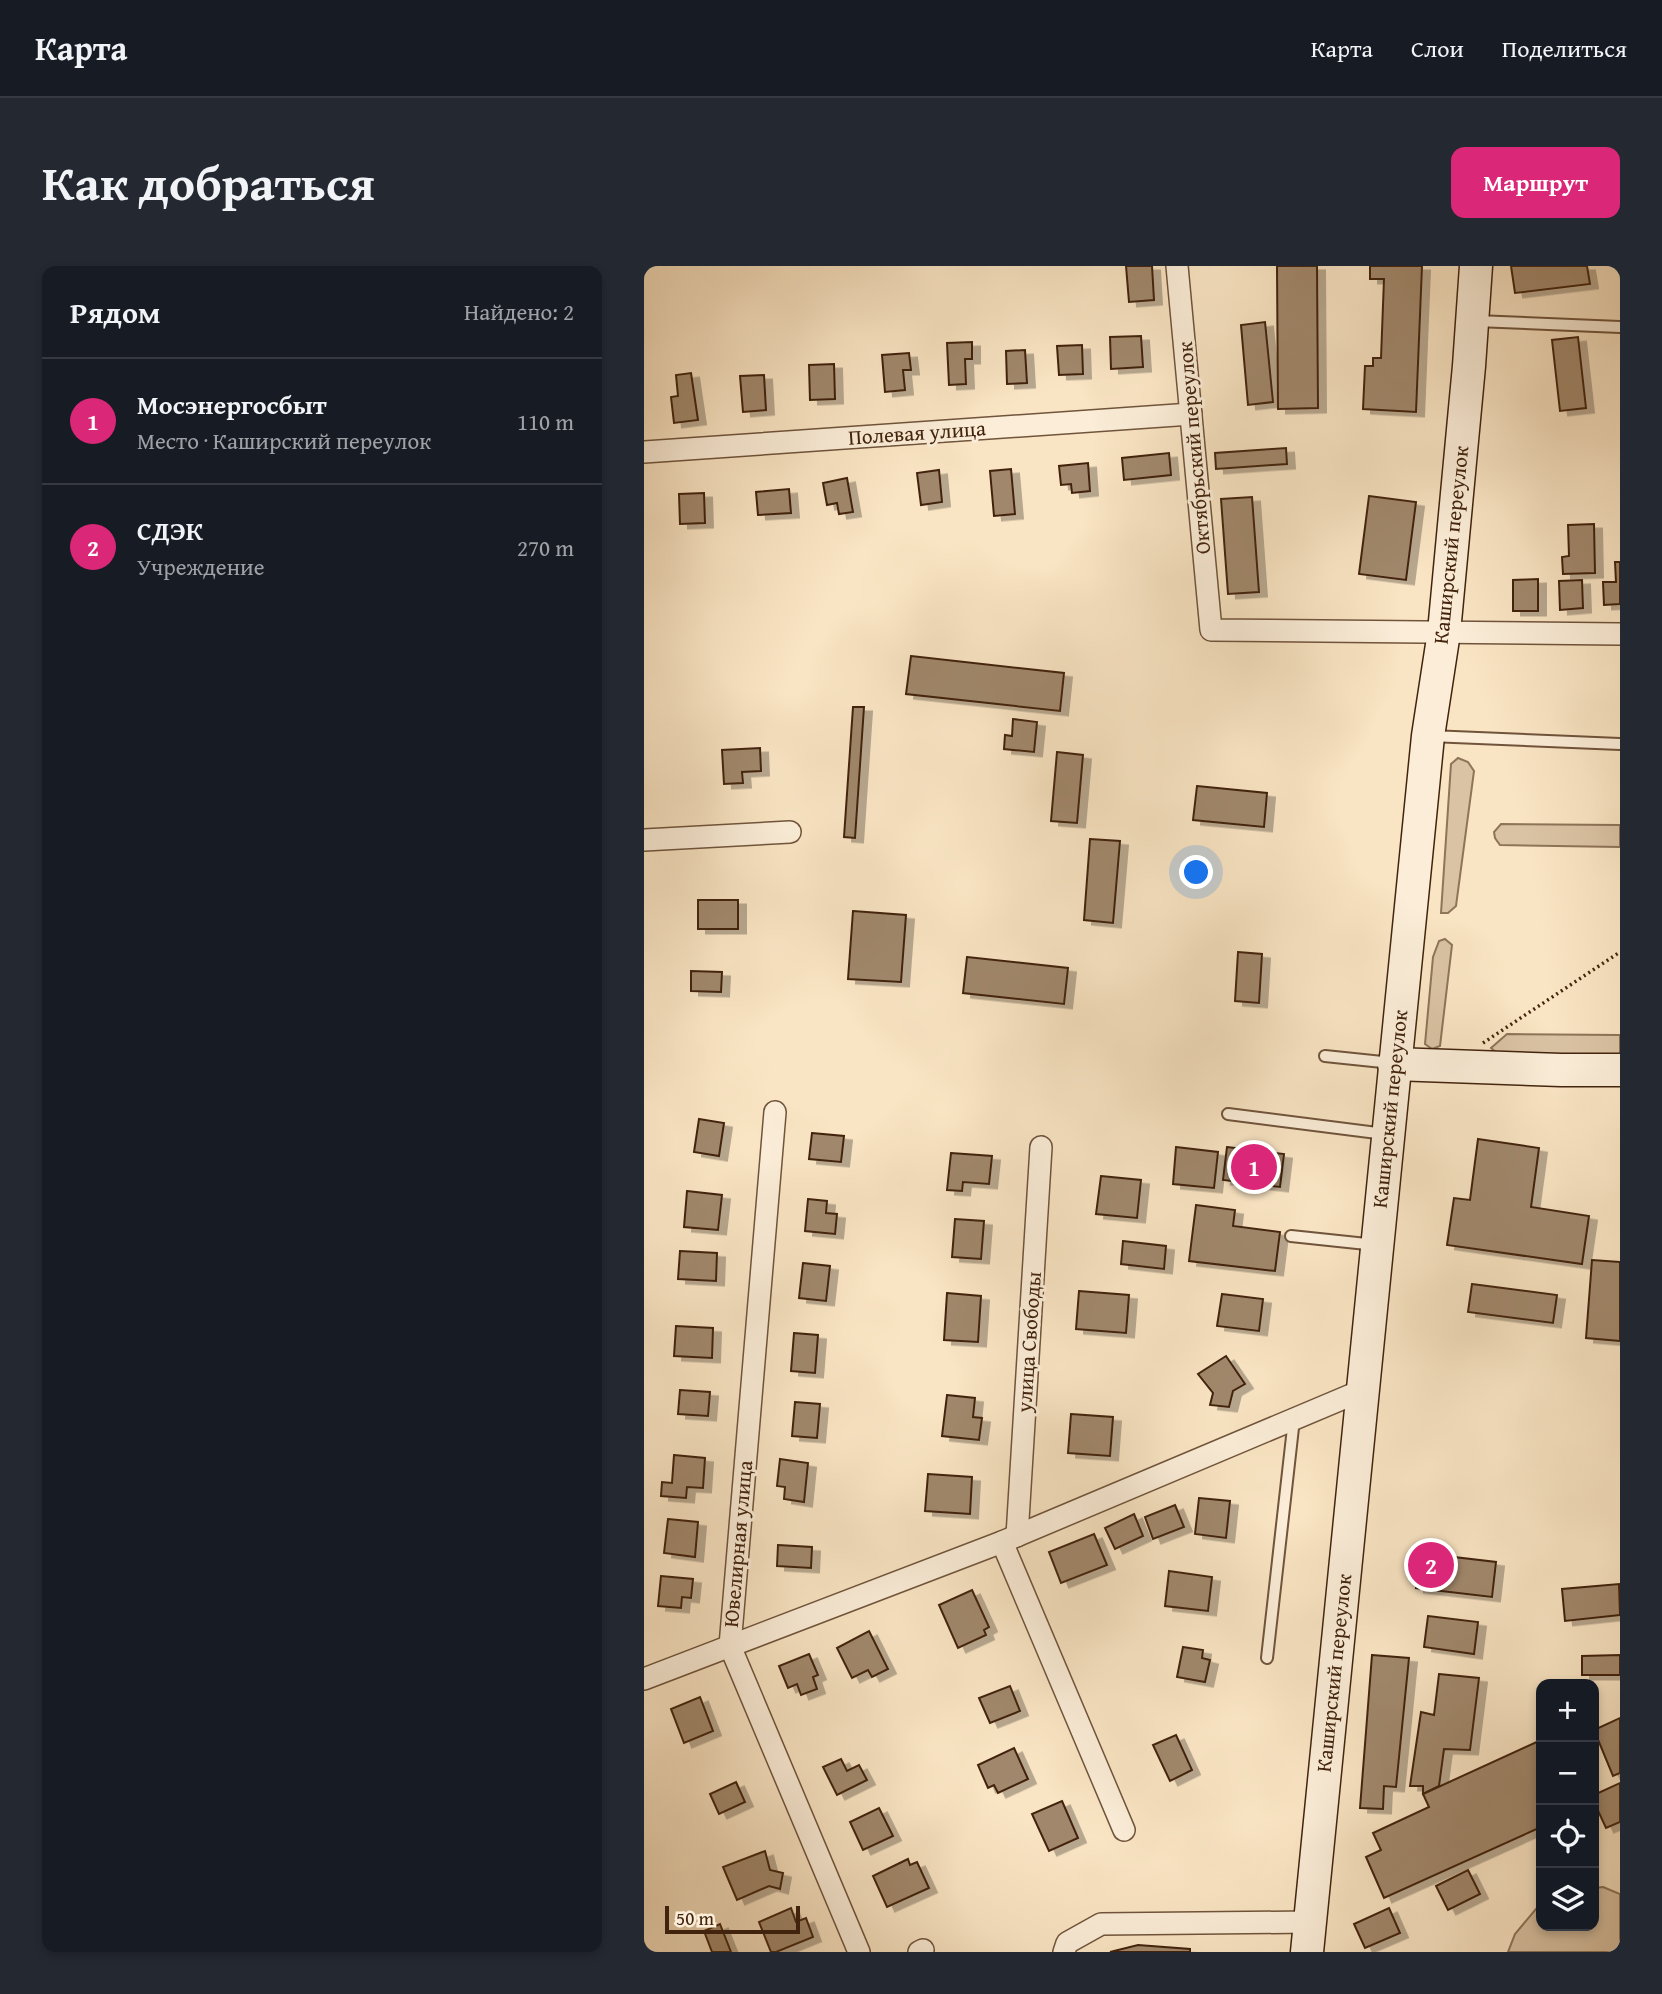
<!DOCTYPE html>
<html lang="ru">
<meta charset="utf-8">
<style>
body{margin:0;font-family:"Gentium Book Plus",serif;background:#242831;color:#f1f3f6}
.controls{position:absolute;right:21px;bottom:21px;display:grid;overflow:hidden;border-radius:14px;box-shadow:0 4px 10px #0003}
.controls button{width:63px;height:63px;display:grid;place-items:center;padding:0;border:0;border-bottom:2px solid #363941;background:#171b24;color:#f1f3f6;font:35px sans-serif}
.scale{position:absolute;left:21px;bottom:18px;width:135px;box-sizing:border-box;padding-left:7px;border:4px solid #42240e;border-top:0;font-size:19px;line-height:24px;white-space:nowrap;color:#42240e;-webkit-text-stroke:5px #fbedd8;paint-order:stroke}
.you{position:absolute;left:553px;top:607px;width:24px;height:24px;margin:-18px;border:5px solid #fff;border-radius:50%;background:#1a73e8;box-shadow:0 0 0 10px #1a73e833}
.badge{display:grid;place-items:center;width:46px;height:46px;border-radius:50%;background:#db2777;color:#fff;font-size:23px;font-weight:700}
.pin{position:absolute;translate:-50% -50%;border:4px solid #fff;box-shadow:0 2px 7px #0006}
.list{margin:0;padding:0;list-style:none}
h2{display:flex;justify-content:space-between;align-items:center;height:91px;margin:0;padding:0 28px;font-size:30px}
h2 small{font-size:23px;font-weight:400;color:#9ea1a6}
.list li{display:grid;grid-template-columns:46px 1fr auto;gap:21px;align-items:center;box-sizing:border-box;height:126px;padding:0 28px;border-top:2px solid #363941}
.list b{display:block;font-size:26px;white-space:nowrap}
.list p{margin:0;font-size:23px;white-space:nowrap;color:#9ea1a6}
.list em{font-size:23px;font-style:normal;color:#9ea1a6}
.icon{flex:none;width:38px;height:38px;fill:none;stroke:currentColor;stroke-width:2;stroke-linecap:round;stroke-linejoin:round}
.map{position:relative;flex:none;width:976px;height:1686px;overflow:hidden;border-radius:14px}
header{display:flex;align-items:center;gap:42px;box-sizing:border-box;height:98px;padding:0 35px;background:#171b24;border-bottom:2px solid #363941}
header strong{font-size:33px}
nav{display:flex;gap:38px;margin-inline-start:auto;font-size:24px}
.intro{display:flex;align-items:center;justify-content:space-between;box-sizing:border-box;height:168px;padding:0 42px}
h1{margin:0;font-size:49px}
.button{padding:18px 32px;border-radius:14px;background:#db2777;color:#fff;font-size:24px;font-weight:700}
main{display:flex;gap:42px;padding:0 42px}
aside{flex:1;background:#171b24;border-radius:14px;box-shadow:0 4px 10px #0003}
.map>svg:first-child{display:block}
.green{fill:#dac3a4;stroke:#8e7459;stroke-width:2}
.building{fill:#a1886c;stroke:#42240e;stroke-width:2;filter:url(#shadow)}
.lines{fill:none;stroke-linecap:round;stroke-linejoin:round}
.lane-casing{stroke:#70543b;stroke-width:14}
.street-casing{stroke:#70543b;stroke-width:24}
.secondary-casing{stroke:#42240e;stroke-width:35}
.path{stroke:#42240e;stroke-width:3.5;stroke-dasharray:2 3.5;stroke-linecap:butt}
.lane{stroke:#fbedd8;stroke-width:10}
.street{stroke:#fbedd8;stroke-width:21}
.secondary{stroke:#fbedd8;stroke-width:32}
.labels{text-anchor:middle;stroke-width:6;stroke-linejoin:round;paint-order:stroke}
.street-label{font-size:21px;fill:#42240e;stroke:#fbedd8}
</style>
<header>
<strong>Карта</strong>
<nav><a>Карта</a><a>Слои</a><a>Поделиться</a></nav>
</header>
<div class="intro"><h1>Как добраться</h1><a class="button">Маршрут</a></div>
<main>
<aside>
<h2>Рядом<small>Найдено: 2</small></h2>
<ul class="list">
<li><span class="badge">1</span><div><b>Мосэнергосбыт</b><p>Место · Каширский переулок</p></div><em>110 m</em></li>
<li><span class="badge">2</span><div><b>СДЭК</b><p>Учреждение</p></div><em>270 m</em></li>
</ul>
</aside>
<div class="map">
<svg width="976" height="1686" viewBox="0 0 976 1686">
<defs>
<filter id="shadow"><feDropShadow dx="8" dy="4.5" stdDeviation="0" flood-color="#0004"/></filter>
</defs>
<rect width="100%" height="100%" fill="#f9e4c3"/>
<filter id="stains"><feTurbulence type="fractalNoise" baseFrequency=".00286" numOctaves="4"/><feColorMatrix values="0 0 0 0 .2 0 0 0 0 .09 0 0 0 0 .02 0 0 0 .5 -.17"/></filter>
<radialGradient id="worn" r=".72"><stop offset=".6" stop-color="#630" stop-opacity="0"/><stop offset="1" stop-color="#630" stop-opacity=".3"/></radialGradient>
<g class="green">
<polygon points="814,492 824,496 830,505 812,640 804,647 797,647 807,498"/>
<polygon points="857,558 976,559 976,581 856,579 851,572 850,566"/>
<polygon points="801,673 808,679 796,780 788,783 781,778 789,691 795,675"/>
<polygon points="863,768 976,769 976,789 853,787 847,782"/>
<polygon points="959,1621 976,1628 976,1686 864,1686 871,1668 897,1637 897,1660 950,1660 950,1622"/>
</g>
<g class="building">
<polygon points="482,0 508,0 510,34 485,36"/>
<polygon points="633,0 673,0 674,142 634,143"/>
<polygon points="726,0 778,0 772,146 719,143 721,100 729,100 729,92 737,92 740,13 726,13"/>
<polygon points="867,0 943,0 946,18 871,27"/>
<polygon points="621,56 629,136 604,139 597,59"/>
<polygon points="497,70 499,101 467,103 466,71"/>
<polygon points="934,71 942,142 916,145 908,74"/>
<polygon points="328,76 328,93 321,93 322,118 305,119 303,77"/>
<polygon points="438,79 439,108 415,109 413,80"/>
<polygon points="381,84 383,117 363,118 362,85"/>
<polygon points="265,87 267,104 259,104 261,124 241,126 238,89"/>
<polygon points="190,98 191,133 166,134 165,99"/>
<polygon points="47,107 54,154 30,157 27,131 34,130 32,109"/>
<polygon points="120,109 122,144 99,146 96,110"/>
<polygon points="642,182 643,198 572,203 571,187"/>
<polygon points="525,187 527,209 480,214 478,192"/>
<polygon points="444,197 446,225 428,227 427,218 417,219 415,200"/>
<polygon points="367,203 371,248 350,250 346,205"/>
<polygon points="295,204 298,236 277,239 273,207"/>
<polygon points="203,212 209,246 195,248 193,237 183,239 179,217"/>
<polygon points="145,223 147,247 114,249 112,226"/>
<polygon points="60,227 61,257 36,258 35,228"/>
<polygon points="725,230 772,236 762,314 715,308"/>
<polygon points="608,231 615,326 584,328 577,233"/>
<polygon points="950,258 951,307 919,308 918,291 925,290 924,259"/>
<polygon points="971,296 976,296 976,338 960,339 959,316 972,316"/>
<polygon points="894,313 894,345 869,345 869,314"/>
<polygon points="938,314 939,342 916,344 915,315"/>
<polygon points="267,390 420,407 416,445 262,428"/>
<polygon points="209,441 220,441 211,572 200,571"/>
<polygon points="369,453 393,456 390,486 360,483 361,469 368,470"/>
<polygon points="116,482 117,505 98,506 99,517 80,518 78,484"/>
<polygon points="413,486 439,489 433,557 407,555"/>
<polygon points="553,520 623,527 620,561 549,554"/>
<polygon points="446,573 476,575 469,657 440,654"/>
<rect x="54" y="634" width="40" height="29"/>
<polygon points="209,645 262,649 257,716 204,713"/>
<polygon points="594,686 618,688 615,737 591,735"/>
<polygon points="323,691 424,702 420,738 319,727"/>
<polygon points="47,705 78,706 77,726 47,725"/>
<polygon points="55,853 80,857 75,890 50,886"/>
<polygon points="168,867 200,870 197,896 165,893"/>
<polygon points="834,873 895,882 887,941 945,950 938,998 803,979 810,932 826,934"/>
<polygon points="532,881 574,886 570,922 529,918"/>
<polygon points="583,881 640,888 636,921 579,914"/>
<polygon points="307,887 348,890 345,918 319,916 318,925 303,924"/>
<polygon points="457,910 497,914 493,952 452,948"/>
<polygon points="43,925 78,929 74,964 40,961"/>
<polygon points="164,933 183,935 182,947 193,948 191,968 161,965"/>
<polygon points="552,939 591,944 589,960 636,966 631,1005 545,995"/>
<polygon points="311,953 340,955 337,993 308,991"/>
<polygon points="479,975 522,980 520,1003 477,998"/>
<polygon points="36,985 73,987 72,1015 34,1013"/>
<polygon points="948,994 976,996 976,1075 942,1072"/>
<polygon points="159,997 186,1000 182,1035 155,1032"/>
<polygon points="828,1018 913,1029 909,1057 824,1046"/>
<polygon points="435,1025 485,1029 482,1067 432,1063"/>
<polygon points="303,1027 337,1030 334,1076 300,1074"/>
<polygon points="578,1028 619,1033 615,1065 573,1060"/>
<polygon points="32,1060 69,1062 68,1092 30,1090"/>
<polygon points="150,1067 174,1069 171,1107 147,1105"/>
<polygon points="582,1090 601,1118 589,1125 585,1141 566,1139 569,1127 554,1108"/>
<polygon points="36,1124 66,1126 64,1150 34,1148"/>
<polygon points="303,1129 331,1132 329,1151 338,1152 335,1174 298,1170"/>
<polygon points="151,1136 176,1138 173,1172 148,1170"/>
<polygon points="427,1148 469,1151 466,1190 424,1187"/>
<polygon points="30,1189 61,1192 59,1222 43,1221 42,1232 17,1230 18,1216 28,1217"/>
<polygon points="136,1193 164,1197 160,1236 140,1233 141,1221 133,1220"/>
<polygon points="284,1208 328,1211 326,1248 281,1245"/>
<polygon points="555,1232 586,1235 582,1272 551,1268"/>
<polygon points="531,1239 540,1261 509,1273 501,1251"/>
<polygon points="490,1248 499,1270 471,1283 461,1262"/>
<polygon points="24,1253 54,1256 51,1291 20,1287"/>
<polygon points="450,1268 463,1299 417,1317 405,1286"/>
<polygon points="134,1279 168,1281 167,1302 133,1300"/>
<polygon points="776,1287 852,1296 848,1331 772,1322"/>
<polygon points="525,1305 568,1311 564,1345 521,1340"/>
<polygon points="17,1310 49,1313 47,1332 38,1331 37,1342 14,1340"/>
<polygon points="975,1318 976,1349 921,1355 918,1323"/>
<polygon points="328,1324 345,1361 340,1364 342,1369 314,1382 295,1339"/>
<polygon points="784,1350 834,1356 830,1388 780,1381"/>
<polygon points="225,1365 244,1403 228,1411 224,1404 208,1412 193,1382"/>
<polygon points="539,1381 559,1384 558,1392 566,1394 561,1416 533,1411"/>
<polygon points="165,1388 174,1409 169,1411 173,1423 157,1429 153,1418 144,1422 135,1400"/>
<polygon points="728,1389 765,1392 752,1521 740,1520 739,1543 716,1542"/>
<polygon points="976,1389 976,1409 938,1409 938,1390"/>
<polygon points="795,1408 835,1412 826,1484 800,1483 795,1520 779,1528 779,1520 766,1520 777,1446 790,1449"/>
<polygon points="366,1420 376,1445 346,1457 335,1432"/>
<polygon points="56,1431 69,1465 40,1477 27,1443"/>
<polygon points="976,1452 976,1507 969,1510 950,1464"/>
<polygon points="532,1469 548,1504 526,1515 509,1479"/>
<polygon points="897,1474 897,1561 740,1632 722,1591 737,1584 729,1567 785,1541 779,1528"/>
<polygon points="370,1482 384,1513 354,1527 350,1519 344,1522 334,1499"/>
<polygon points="197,1493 203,1505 215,1499 223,1514 193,1529 179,1501"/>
<polygon points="92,1516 101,1536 75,1548 66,1528"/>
<polygon points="976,1517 976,1556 962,1562 950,1536 950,1529"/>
<polygon points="418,1535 434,1572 405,1585 388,1548"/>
<polygon points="235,1542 249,1570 219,1584 206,1556"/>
<polygon points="121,1585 126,1604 139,1607 136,1623 125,1620 93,1634 79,1601"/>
<polygon points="264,1593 266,1599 273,1596 285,1622 243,1641 229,1610"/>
<polygon points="824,1604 836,1628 804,1644 792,1620"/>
<polygon points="147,1642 152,1656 162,1652 169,1671 132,1686 127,1686 115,1656"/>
<polygon points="745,1642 756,1667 721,1682 710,1658"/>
<polygon points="76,1658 87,1686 68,1686 60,1665"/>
<polygon points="494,1679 546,1683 546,1686 466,1686"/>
</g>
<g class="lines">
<g class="lane-casing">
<g id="lane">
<polyline points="832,55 976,61"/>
<polyline points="786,470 976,478"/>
<polyline points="681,790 748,797"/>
<polyline points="584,848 741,868"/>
<polyline points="647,970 732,979"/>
<polyline points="623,1392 650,1153"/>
</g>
</g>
<g class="street-casing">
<g id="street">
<polyline points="533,0 567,364 976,368"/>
<polyline points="0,186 547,148"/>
<polyline points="0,574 146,566"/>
<polyline points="131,846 86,1380 215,1686"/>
<polyline points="373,1270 397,881"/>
<polyline points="358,1276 480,1564"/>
<polyline points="0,1413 358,1276 719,1124"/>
<polyline points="275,1686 279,1684"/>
<polyline points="420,1686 423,1677 457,1658 666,1656"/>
</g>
</g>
<g class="secondary-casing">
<g id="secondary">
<polyline points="750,798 917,804 976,804"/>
<polyline points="663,1686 784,470 800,366 825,100 832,0"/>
</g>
</g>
<polyline class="path" points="839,777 976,686"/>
<use href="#lane" class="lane"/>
<use href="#street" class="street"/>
<use href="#secondary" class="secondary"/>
</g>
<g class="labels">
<g class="street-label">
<text transform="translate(273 167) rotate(-4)" y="7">Полевая улица</text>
<text transform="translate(550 182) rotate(-95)" y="7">Октябрьский переулок</text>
<text transform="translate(807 279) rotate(-84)" y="7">Каширский переулок</text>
<text transform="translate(746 843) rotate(-84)" y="7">Каширский переулок</text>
<text transform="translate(385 1076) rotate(-86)" y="7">улица Свободы</text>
<text transform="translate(94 1278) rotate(-85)" y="7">Ювелирная улица</text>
<text transform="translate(690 1407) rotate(-84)" y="7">Каширский переулок</text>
</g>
</g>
<rect width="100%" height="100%" filter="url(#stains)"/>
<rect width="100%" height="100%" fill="url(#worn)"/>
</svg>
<div class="controls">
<button>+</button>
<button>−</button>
<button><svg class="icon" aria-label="locate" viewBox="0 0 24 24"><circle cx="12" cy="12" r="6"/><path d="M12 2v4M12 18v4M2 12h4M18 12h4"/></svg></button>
<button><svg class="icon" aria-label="layers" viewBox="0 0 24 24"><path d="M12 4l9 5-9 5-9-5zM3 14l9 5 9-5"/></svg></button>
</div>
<div class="scale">50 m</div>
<div class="you"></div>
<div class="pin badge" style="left:610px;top:901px">1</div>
<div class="pin badge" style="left:787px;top:1299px">2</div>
</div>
</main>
